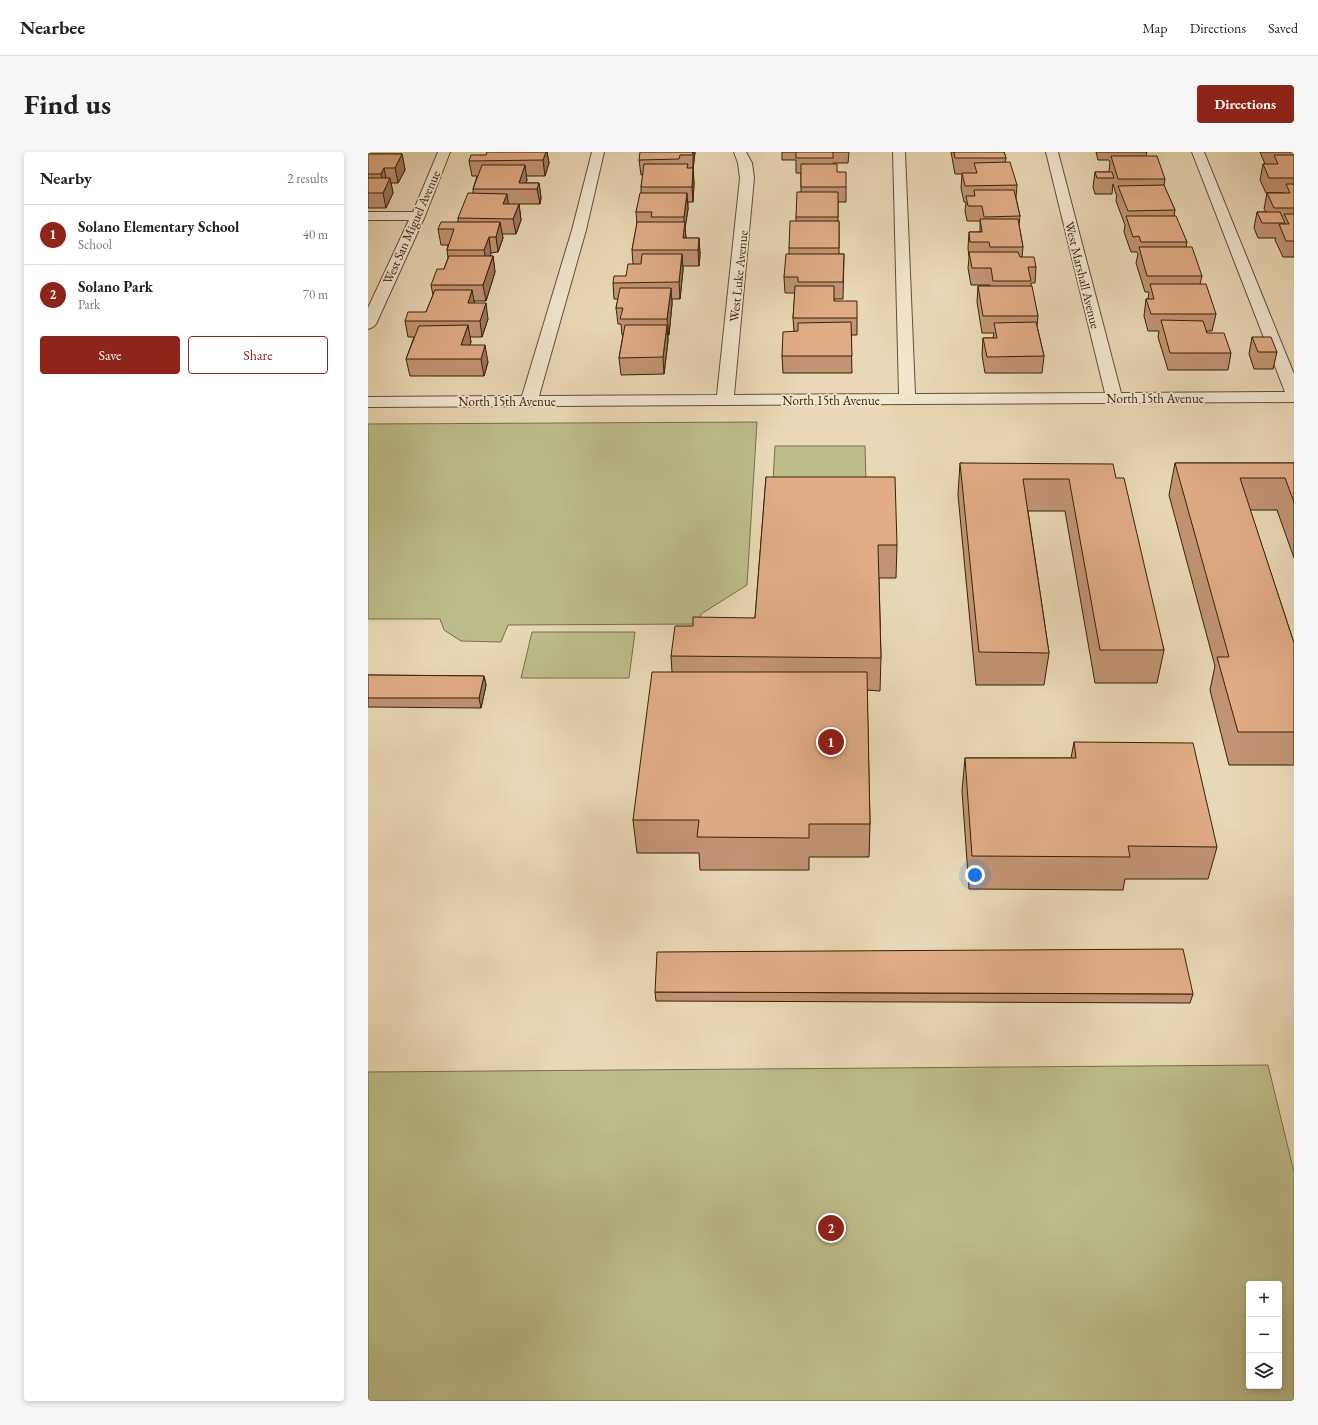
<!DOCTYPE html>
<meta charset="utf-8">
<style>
body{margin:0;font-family:"EB Garamond",serif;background:#f6f6f6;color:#222}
.controls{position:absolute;right:12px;bottom:12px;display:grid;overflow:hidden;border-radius:4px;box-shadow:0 2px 6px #0003}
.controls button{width:36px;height:36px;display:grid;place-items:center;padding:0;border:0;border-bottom:1px solid #e0e0e0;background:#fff;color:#222;font:20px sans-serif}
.you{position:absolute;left:607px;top:723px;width:14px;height:14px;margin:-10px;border:3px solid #fff;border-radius:50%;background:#1a73e8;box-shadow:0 0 0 6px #1a73e833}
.badge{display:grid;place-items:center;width:26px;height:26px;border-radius:50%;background:#8f2418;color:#fff;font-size:13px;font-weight:700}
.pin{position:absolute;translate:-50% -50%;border:2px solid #fff;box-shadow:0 1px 4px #0006}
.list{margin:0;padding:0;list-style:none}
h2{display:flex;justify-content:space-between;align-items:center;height:52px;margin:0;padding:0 16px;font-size:17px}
h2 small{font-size:13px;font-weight:400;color:#767676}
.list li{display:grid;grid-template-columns:26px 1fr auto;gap:12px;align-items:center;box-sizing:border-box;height:60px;padding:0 16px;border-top:1px solid #e0e0e0}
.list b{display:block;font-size:15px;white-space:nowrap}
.list p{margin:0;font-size:13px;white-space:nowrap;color:#767676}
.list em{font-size:13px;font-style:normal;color:#767676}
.actions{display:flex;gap:8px;padding:12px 16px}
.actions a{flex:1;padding:9px 0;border:1px solid #8f2418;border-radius:4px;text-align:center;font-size:14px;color:#8f2418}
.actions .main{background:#8f2418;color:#fff}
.icon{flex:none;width:22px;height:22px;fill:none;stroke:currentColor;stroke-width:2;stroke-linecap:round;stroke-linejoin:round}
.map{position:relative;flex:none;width:926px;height:1249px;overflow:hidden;border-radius:4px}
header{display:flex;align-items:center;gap:24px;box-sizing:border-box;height:56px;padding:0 20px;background:#fff;border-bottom:1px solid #e0e0e0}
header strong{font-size:19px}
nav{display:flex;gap:22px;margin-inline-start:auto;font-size:14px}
.intro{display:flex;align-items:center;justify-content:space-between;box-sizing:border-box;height:96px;padding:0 24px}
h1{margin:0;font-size:28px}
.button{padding:10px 18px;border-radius:4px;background:#8f2418;color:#fff;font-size:14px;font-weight:700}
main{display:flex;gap:24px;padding:0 24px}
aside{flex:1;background:#fff;border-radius:4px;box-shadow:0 2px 6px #0003}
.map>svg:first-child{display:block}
.green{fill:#bcbd8a;stroke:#78704a;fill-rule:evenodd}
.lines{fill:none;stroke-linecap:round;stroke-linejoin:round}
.minor-casing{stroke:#625035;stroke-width:2}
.minor{fill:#f1e6cf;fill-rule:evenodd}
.wall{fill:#c29473;stroke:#35220a}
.shaded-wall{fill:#9e785e;stroke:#35220a}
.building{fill:#e1ac86;stroke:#35220a}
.labels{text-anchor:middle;stroke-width:3.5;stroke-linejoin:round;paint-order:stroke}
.far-street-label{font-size:13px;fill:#35220a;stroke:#f1e6cf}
</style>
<header>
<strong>Nearbee</strong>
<nav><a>Map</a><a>Directions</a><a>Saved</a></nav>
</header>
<div class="intro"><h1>Find us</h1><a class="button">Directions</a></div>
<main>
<aside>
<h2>Nearby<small>2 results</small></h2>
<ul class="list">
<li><span class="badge">1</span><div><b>Solano Elementary School</b><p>School</p></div><em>40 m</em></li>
<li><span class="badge">2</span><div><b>Solano Park</b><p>Park</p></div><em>70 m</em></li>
</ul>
<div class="actions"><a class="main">Save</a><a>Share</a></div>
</aside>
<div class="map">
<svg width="926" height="1249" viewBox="0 0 926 1249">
<rect width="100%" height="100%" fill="#e9d8b5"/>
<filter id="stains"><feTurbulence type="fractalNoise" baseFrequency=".005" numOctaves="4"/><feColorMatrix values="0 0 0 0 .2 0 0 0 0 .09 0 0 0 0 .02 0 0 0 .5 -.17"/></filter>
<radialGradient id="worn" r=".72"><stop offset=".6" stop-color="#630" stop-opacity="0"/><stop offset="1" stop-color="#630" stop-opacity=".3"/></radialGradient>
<g class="green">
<polygon points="389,270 379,433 333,462 331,472 140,473 133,490 93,489 76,478 72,467 0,467 0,272"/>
<polygon points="407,294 497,294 498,329 405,329"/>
<polygon points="164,480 267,480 261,526 153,526"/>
<path d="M900,913L926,1020V1249H0V920ZM881,1132H911V1234H881Z"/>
</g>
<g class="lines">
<g class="minor-casing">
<g id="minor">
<polygon points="70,0 82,0 57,64 8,172 5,175 0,177 0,156 41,68 0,68 0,60 45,60"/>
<polygon points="224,0 236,0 218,78 171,244 349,243 372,26 370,11 366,0 378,0 384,11 386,26 366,243 531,242 525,0 537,0 547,242 737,241 678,0 690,0 753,241 917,240 824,0 836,0 926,222 926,250 0,255 0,245 154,244 204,78"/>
</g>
</g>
<use href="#minor" class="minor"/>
</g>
<g class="wall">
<polygon points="179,0 181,11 177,24 158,24 159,28 158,31 171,31 173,46 172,52 151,52 153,68 148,82 134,82 135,86 130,100 123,101 122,104 125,104 127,120 118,149 106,149 106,151 120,167 114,185 102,185 103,190 102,193 120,210 116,224 42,224 38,207 46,185 40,185 37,169 58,160 65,143 63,133 76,117 80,106 79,98 80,93 73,93 70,77 90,70 90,66 105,41 105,37 109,24 104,24 101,9 118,3"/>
<polygon points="327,0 325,17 326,31 325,50 320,50 320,57 317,76 318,86 331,86 332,102 331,114 315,114 315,118 312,147 304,147 304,152 301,183 300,183 300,189 296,222 253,223 251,206 255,183 254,183 253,172 250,172 248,156 250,147 246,147 245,131 258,124 265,112 264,98 269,72 268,60 273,41 273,35 275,23 273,23 271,8"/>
<polygon points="414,0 481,0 480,11 465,11 469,20 478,35 478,50 470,50 470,69 471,69 471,102 476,102 475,147 466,147 466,149 489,166 489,183 483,183 484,221 415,221 414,204 426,179 425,166 427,141 417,141 416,125 421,102 421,96 428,69 428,65 433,40 433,21 428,21 428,8 414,8"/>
<polygon points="583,0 636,0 638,6 637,10 649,33 648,46 652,64 651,73 655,95 654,105 668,115 667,131 663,131 663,134 670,164 669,174 676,204 674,221 617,221 614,203 615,186 625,186 626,181 614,181 609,150 610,134 622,134 622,133 603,133 600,116 601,106 600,96 601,80 612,80 612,69 599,69 597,59 598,50 596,50 593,36 594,22 587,22"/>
<polygon points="728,0 779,0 778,4 797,27 796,34 807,58 806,64 819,90 818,95 834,124 832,132 848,162 844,179 838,179 839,181 863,201 860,218 800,218 790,185 791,179 780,179 776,164 778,147 780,147 781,140 777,140 768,111 770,102 769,100 763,100 756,80 757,73 748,49 749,42 748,42 745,32 744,42 727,42 725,35 727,20 741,20 742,10 741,8 730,8"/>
<polygon points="892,0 926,0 926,105 915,105 907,88 908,86 890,86 886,76 889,60 898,60 896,57 899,41 916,41 898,41 892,28 895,12 897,12"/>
<polygon points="0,2 34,2 37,18 30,31 23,31 25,41 18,56 0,56"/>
<polygon points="884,185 909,200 905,217 886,217 881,202"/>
<polygon points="592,311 748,326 796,498 789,531 727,531 697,359 660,359 681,501 676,533 608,533 590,343"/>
<polygon points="807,311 926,311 926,406 909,358 882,358 926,491 926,613 861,613 842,538 847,514 801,343"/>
<polygon points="398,325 529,393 528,426 511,426 513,506 512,539 499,538 502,672 501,705 441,705 441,718 332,718 331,701 269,701 265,668 304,520 303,504 325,474 387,466"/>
<polygon points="0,523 116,524 118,533 113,556 0,555"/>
<polygon points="706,590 849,695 840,727 757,727 755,738 601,737 594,639 597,606 703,606"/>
<polygon points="287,840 825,842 822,851 288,849"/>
</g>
<g class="shaded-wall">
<polygon points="178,0 179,0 181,11 177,24 175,8"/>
<polygon points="325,0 327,0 325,17 326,31 325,50 324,35 325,17"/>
<polygon points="34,2 37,18 30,31 27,16"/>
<polygon points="157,13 159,28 156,37 151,31"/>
<polygon points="16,16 19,31 22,26 25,41 18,56 15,41 17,37 13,22"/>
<polygon points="171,31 173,46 172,52 169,37"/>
<polygon points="319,41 320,57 317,76 318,86 315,86 316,75 316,65"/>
<polygon points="139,42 141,57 135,52"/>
<polygon points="151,52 153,68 148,82 145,67"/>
<polygon points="132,70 135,86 130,100 128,85"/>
<polygon points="121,85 123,101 119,114 116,98"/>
<polygon points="331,86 332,102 331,114 330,98"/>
<polygon points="314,102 315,118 312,147 311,130"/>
<polygon points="125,104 127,120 118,149 115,133"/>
<polygon points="303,136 304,152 301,183 299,167"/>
<polygon points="104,138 107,154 100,151"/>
<polygon points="118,151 120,167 114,185 112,169"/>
<polygon points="100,173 103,190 97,207 93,193"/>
<polygon points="299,173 300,189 296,222 295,205"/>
<polygon points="117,193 120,210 116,224 113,207"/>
<polygon points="116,524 118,533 113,556 111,546"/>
</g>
<g class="building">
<polygon points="119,0 178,0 175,8 101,9 103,3 118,3"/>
<polygon points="272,0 325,0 324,3 312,3 311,7 271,8"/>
<rect x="428" y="0" width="37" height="6"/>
<polygon points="586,0 636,0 638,6 587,6"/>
<polygon points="0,2 34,2 27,16 16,16 13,22 0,22"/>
<polygon points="906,3 926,3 926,26 901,26 895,12 910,12"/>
<polygon points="743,4 789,4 797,27 750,27"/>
<polygon points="642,10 649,33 597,34 594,21 609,21 606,11"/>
<polygon points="276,12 320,12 319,16 325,16 324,35 273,35"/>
<polygon points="433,12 469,12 469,20 478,20 478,35 433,35"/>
<polygon points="114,13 157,13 151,31 171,31 169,37 105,37"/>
<polygon points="727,20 744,20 746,26 729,26"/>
<polygon points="0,26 22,26 15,41 0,41"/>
<polygon points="918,32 926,32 926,56 906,56 899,41 922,41"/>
<polygon points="796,33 807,58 760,59 750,34"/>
<polygon points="606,38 646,38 652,64 616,65 614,54 600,54 598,44 607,44"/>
<polygon points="429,40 470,40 470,65 428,65"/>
<polygon points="100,41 139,42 135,52 151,52 145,67 90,66"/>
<polygon points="272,41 319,41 316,65 283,65 284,60 268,60"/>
<polygon points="889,60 912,60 917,71 894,71"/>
<polygon points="916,62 926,62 926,89 918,89 911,72 921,72"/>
<polygon points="758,64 808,64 819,90 773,90 771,84 765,85"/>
<polygon points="612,67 650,67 655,95 622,95 621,90 602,90 601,80 614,80"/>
<polygon points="422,69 471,69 471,96 421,96"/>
<polygon points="73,70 132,70 128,85 121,85 116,98 79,98 86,77 70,77"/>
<polygon points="269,70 317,70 315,86 331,86 330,98 264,98"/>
<polygon points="771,95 824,95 834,124 779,124"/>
<polygon points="601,100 650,100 652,105 666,105 668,115 660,115 663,129 625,129 623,116 604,116"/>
<polygon points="274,102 314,102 311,130 245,131 246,124 258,124 260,112 273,112"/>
<polygon points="418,102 476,102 475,130 430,130 430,125 416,125"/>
<polygon points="81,104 125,104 115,133 63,133 69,117 76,117"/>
<polygon points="782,132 838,132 848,162 783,162 778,147 786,147"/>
<polygon points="427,134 466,134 466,149 489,149 489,166 425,166"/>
<polygon points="610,134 664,134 670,164 615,164"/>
<polygon points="252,136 303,136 299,167 252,167 255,156 248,156"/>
<polygon points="67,138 104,138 100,151 118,151 112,169 37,169 40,160 58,160"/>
<polygon points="793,168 835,169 839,181 856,181 863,201 802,201"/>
<polygon points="483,170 484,204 414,204 415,180 430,179 430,171"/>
<polygon points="668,170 676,204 619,205 615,186 629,186 626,171"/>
<polygon points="100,173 93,193 117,193 113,207 38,207 51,174"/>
<polygon points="257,173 299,173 295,205 251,206"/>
<polygon points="884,185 903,185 909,200 890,200"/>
<polygon points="592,311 745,312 748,326 756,326 796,498 732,498 701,327 655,327 681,501 611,500"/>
<polygon points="807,311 926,311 926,350 917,326 872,326 926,491 926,580 870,580 849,505 861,505"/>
<polygon points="398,325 527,325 529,393 510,393 513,506 303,504 307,474 325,474 325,465 387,466"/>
<polygon points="284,520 499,520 502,672 441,672 441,686 329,685 331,668 265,668"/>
<polygon points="0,523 116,524 111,546 0,546"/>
<polygon points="706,590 825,591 849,695 760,694 762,705 604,704 597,606 708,606"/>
<polygon points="815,797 825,842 287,840 289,800"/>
</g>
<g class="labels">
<g class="far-street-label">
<text transform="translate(43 75) rotate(-66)" y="5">West San Miguel Avenue</text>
<text transform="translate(715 123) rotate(76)" y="5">West Marshall Avenue</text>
<text transform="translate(370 124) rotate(-84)" y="5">West Luke Avenue</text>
<text x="787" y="251">North 15th Avenue</text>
<text x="463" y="253">North 15th Avenue</text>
<text x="139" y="254">North 15th Avenue</text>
</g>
</g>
<rect width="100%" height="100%" filter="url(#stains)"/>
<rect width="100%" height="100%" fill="url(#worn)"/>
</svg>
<div class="controls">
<button>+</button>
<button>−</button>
<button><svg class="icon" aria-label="layers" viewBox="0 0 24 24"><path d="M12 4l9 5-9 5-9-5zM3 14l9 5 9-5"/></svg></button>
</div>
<div class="you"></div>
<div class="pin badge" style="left:463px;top:590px">1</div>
<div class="pin badge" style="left:463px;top:1076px">2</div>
</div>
</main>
